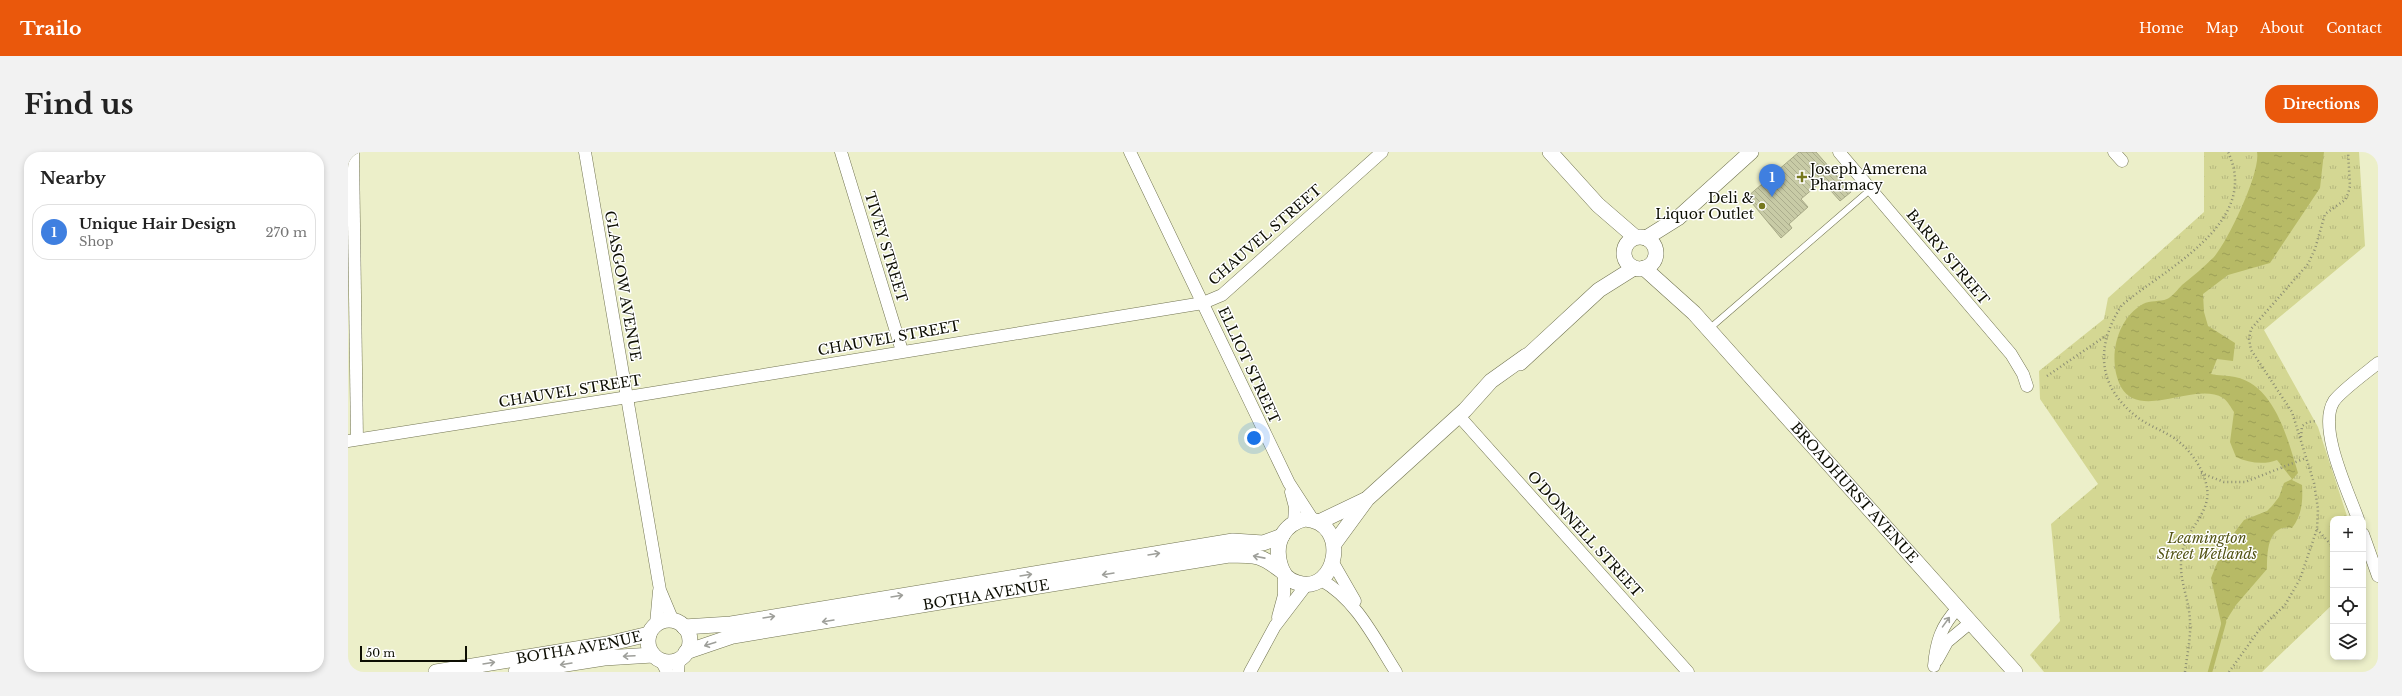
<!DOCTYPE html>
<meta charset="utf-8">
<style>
body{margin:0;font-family:"Libre Baskerville",serif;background:#f2f2f2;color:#222}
.controls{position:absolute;right:12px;bottom:12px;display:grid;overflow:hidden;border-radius:8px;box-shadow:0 2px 6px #0003}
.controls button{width:36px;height:36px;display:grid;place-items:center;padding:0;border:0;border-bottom:1px solid #e0e0e0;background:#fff;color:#222;font:20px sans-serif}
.scale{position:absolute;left:12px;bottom:10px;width:107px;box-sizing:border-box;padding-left:4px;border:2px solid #0d0e03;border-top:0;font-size:11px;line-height:14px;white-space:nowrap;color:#0d0e03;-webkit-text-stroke:3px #fff;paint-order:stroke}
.you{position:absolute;left:906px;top:286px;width:14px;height:14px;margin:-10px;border:3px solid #fff;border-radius:50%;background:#1a73e8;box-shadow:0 0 0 6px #1a73e833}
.badge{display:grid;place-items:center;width:26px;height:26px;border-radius:50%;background:#ea580c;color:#fff;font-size:13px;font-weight:700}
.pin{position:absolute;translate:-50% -33px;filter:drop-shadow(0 1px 2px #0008)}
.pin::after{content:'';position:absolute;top:21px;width:14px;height:12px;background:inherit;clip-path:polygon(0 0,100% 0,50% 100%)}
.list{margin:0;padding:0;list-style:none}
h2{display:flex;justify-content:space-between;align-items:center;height:52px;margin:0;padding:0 16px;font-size:17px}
h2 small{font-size:13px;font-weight:400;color:#767676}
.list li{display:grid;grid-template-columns:26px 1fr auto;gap:12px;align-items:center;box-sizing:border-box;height:56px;margin:0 8px 8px;padding:0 8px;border:1px solid #e0e0e0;border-radius:16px}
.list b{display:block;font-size:15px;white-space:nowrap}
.list p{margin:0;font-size:13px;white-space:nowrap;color:#767676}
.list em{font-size:13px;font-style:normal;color:#767676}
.icon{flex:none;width:22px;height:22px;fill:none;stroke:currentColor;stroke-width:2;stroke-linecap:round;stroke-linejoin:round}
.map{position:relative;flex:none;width:2030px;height:520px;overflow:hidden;border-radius:16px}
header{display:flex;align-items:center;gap:24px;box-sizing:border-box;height:56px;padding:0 20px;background:#ea580c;color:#fff}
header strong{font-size:19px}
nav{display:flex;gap:22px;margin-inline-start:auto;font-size:14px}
.intro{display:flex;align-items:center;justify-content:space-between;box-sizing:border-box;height:96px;padding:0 24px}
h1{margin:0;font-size:28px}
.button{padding:10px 18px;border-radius:16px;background:#ea580c;color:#fff;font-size:14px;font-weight:700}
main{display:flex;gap:24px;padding:0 24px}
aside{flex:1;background:#fff;border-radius:16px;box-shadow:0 2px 6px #0003}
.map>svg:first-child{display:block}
.grass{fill:url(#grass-tufts)}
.water{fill:url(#water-ripples)}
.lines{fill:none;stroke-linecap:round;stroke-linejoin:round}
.stream{stroke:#b7ba66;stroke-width:4.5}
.building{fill:url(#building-back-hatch);stroke:#a7a986}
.service-casing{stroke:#727452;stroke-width:7}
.minor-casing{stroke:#727452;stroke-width:13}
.tertiary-casing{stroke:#727452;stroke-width:16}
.path{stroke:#8b8d73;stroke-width:2.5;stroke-dasharray:1 3;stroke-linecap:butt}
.service{stroke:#fff;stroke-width:6}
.minor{stroke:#fff;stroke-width:12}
.tertiary{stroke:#fff;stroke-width:15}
.oneway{stroke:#9e9f9a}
.poi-dot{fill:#76781f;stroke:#fff;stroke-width:1.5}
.labels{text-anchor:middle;stroke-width:3;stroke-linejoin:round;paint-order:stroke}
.poi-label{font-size:14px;fill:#0d0e03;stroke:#fff;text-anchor:start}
.street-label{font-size:14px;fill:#0d0e03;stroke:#fff}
.park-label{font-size:14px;font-style:italic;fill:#535415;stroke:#fff}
</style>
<header>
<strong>Trailo</strong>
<nav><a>Home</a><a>Map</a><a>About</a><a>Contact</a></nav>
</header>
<div class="intro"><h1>Find us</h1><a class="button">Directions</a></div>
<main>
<aside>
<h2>Nearby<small></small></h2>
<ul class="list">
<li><span class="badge" style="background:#3f7fe0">1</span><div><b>Unique Hair Design</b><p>Shop</p></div><em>270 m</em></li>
</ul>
</aside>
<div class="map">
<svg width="2030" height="520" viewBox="0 0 2030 520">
<defs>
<pattern id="grass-tufts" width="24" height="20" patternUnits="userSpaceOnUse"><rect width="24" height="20" fill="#d4d793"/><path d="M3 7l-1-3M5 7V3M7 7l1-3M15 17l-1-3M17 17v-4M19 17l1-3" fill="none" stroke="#b5b77d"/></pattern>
<pattern id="water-ripples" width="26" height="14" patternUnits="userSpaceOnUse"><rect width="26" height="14" fill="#b7ba66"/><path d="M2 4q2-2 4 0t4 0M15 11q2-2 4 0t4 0" fill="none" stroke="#9c9f57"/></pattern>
<pattern id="building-back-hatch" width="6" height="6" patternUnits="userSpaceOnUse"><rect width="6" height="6" fill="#c8cba6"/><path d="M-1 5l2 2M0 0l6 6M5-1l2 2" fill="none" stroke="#abad8d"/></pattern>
</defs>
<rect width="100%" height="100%" fill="#ecefc9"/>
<polygon class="grass" points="1856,0 2011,0 2017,94 1916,178 1970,275 2000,367 1985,367 1985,452 1914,520 1696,520 1682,503 1712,469 1703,372 1750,332 1692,247 1691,219 1756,167 1760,146 1856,60"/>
<path class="water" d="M1909,0H1976L1972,36L1922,111L1880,123L1855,142L1856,160L1860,174L1887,191L1885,209L1869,207L1863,222C1870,224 1879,223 1887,225C1927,233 1940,288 1950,321L1944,328L1954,333C1955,349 1954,363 1944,376C1920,372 1919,399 1919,417L1888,453L1874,475L1863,426L1876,394L1896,368L1919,359L1924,354L1931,345L1936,331L1944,327L1929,308C1916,313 1901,311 1888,305L1882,290L1886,260C1883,256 1880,249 1875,246C1847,229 1792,269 1773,235C1759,208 1768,167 1795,152C1802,148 1812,150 1819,147C1824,145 1830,137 1834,133C1845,124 1856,115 1866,105C1880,89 1913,20 1909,0Z"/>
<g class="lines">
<polyline class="stream" points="1862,520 1876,470"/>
</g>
<polygon class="building" points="1451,0 1468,0 1503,40 1492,49 1474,29 1453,47 1460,55 1441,72 1444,76 1433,86 1399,45"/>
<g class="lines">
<g class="service-casing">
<polyline id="service" points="1361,177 1523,37"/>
</g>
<g class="minor-casing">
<g id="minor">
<polyline points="5,0 9,287"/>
<polyline points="237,0 312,438 325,469"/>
<polyline points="493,0 554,199"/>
<polyline points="782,0 941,331 965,368"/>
<polyline points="1491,0 1663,202 1675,222 1679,234"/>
<polyline points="1766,0 1774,9"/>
<polyline points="1111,264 1340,520"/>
<polyline points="0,289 280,245 855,151 874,143 1034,0"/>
<polyline points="943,340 947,355 946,371"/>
<path d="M2010,367C2000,339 1969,275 1986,249C1993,239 2019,220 2030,211"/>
<polyline points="2015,382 2030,424"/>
<polyline points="984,409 1007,449"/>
<path d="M973,428C1008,447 1027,487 1048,520"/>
<polyline points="930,465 936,443 936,423"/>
<polyline points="308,472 311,439"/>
<polyline points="313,508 319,520"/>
<polyline points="1589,508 1599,490 1623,470"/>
<path d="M1586,514C1588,490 1593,474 1610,456"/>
<polyline points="330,520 331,507"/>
<polyline points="902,520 927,474 959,432"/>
</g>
</g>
<g class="tertiary-casing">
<g id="tertiary">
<polyline points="1202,0 1250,53 1287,85"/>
<circle cx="1292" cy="101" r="16"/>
<polyline points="1298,86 1330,66 1403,0"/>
<path id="s1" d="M1296,116L1346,161L1667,520"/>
<polyline points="1172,211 1251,138 1286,116"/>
<path d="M957,367C1003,370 989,443 950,431C939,428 935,422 932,412C926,390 936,372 957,367Z"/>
<polyline points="971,370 1017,348"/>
<polyline points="986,392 1019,347 1117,258 1143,229 1178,204"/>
<circle cx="321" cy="489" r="21"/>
<polyline points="336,475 383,472 885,389 915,391 934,384"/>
<path id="s2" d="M338,500L385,484L881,403C909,403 913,403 935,420"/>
<path id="s3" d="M88,520L259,492L301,482"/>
<polyline points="168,520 256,506 305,503"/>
</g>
</g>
<g class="path">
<polyline points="1699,224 1759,183"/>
<polyline points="1953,285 1954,274 1960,270 1969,269"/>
<polyline points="1853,321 1876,330 1897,330 1958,306"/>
<polyline points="1969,377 1985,395"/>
<path d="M1837,520C1839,503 1843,486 1842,469C1841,443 1828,425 1835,397C1840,376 1863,360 1859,336C1856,317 1842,297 1826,286C1814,278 1801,274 1789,265C1749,234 1747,194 1774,153C1816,117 1914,71 1880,0"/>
<polyline points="1881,520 1911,478 1937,453 1952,427 1969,377 1970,357 1966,331 1944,260 1903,198 1901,187 1903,177 1960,112 1967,97 1977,62 1997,48 2000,42 2002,34 2000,0"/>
</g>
<use href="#service" class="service"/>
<use href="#minor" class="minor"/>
<use href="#tertiary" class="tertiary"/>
</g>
<defs><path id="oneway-shaft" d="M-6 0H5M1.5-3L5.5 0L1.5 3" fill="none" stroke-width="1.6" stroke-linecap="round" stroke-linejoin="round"/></defs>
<g class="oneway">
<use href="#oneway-shaft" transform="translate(806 402) rotate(-9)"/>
<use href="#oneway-shaft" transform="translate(911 405) rotate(-169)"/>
<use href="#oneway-shaft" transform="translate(760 422) rotate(171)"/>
<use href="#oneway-shaft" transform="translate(678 423) rotate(-9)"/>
<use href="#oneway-shaft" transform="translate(549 444) rotate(-9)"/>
<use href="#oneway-shaft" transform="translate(421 465) rotate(-9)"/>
<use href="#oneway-shaft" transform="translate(480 469) rotate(171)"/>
<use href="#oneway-shaft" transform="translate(1598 470) rotate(-54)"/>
<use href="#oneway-shaft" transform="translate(362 492) rotate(162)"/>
<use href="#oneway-shaft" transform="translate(281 504) rotate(177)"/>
<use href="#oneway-shaft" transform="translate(141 511) rotate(-9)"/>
<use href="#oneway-shaft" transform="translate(218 512) rotate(171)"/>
</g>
<g class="poi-dot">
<path d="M1452 19h4v4h4v4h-4v4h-4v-4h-4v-4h4z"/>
<circle cx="1414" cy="54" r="4"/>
</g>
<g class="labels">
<g class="poi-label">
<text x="1462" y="22">Joseph Amerena<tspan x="1462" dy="16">Pharmacy</tspan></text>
<text x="1406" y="51" text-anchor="end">Deli &amp;<tspan x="1406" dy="16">Liquor Outlet</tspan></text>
</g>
<g class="street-label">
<text transform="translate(917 83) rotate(-41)" y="5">CHAUVEL STREET</text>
<text transform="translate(538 95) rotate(73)" y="5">TIVEY STREET</text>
<text transform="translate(1600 105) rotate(50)" y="5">BARRY STREET</text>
<text transform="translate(275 134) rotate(80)" y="5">GLASGOW AVENUE</text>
<text transform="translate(541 186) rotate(-10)" y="5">CHAUVEL STREET</text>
<text transform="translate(901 213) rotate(65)" y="5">ELLIOT STREET</text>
<text transform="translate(222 239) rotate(-9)" y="5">CHAUVEL STREET</text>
<text dy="5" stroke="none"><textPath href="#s1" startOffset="308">BROADHURST AVENUE</textPath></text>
<text transform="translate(1237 382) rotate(48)" y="5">O'DONNELL STREET</text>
<text dy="5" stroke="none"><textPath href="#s2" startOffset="306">BOTHA AVENUE</textPath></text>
<text dy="5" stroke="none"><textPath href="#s3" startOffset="145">BOTHA AVENUE</textPath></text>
</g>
<g class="park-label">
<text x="1859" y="391">Leamington<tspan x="1859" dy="16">Street Wetlands</tspan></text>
</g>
</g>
</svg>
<div class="controls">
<button>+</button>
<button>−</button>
<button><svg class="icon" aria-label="locate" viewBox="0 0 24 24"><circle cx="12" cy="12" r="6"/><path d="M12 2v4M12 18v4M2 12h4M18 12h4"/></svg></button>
<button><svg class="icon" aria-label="layers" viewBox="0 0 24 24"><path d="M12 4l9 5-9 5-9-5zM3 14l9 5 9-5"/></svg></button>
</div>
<div class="scale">50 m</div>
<div class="you"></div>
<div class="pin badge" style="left:1424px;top:45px;background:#3f7fe0">1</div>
</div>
</main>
